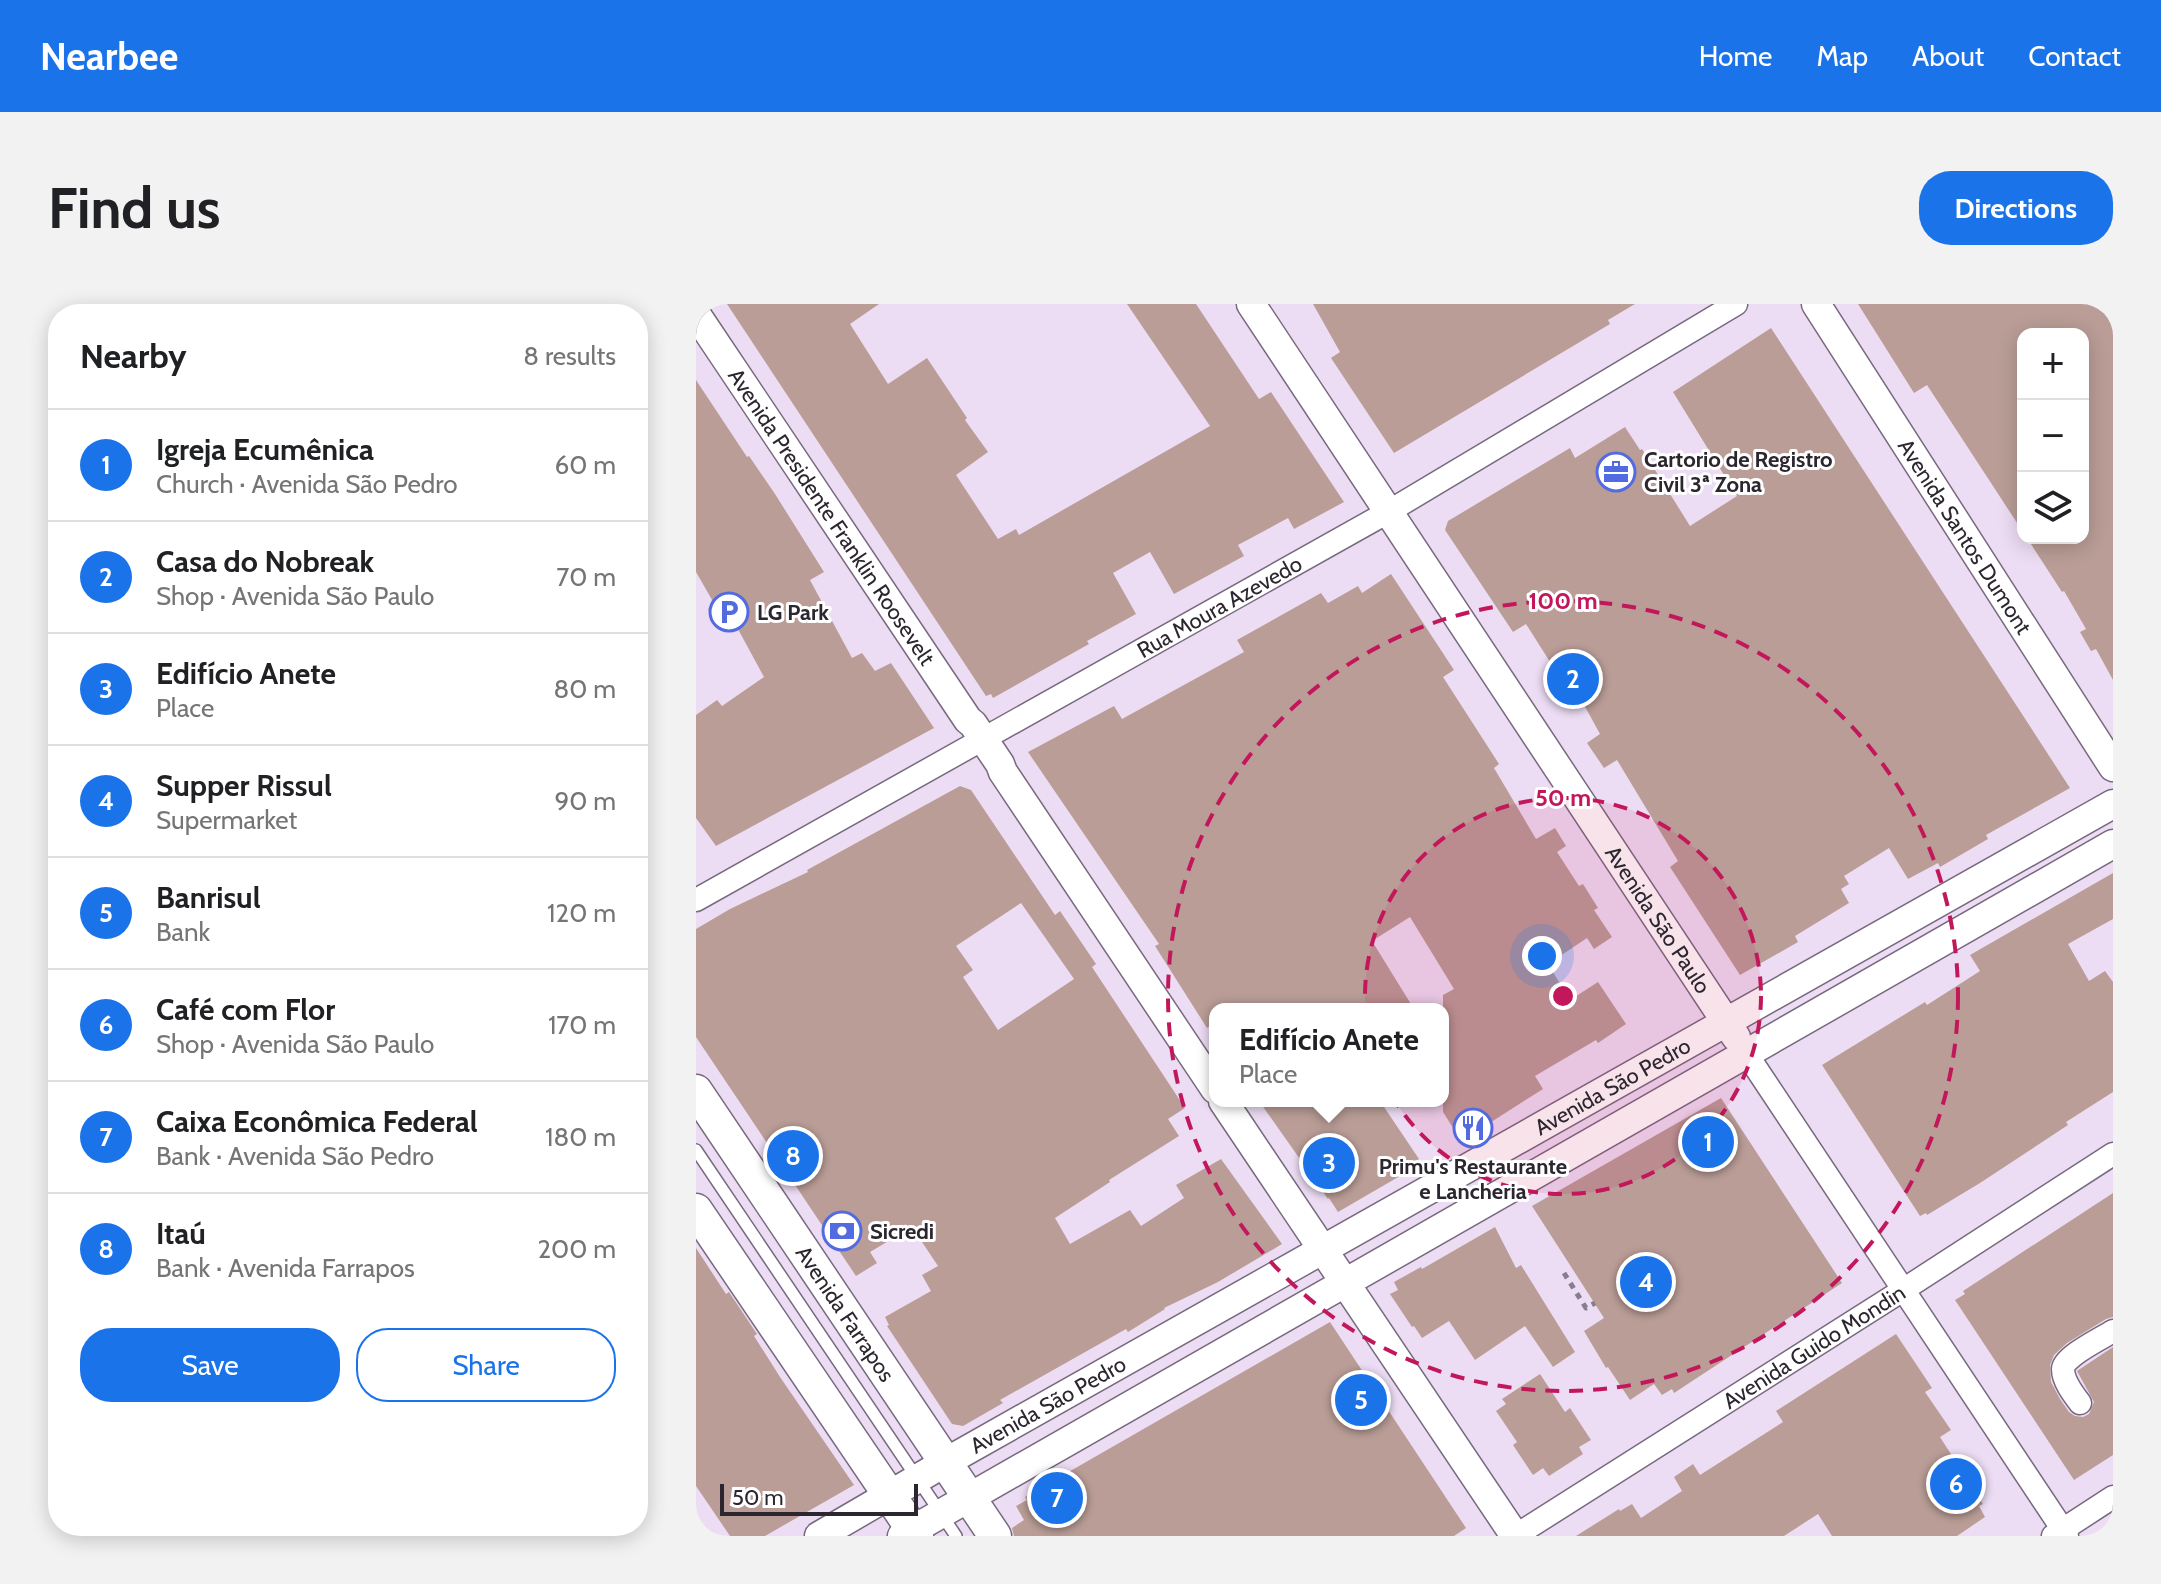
<!DOCTYPE html>
<meta charset="utf-8">
<style>
body{margin:0;font-family:Cabin,sans-serif;background:#f2f2f2;color:#202124}
.controls{position:absolute;right:24px;top:24px;display:grid;overflow:hidden;border-radius:16px;box-shadow:0 4px 20px #0003}
.controls button{width:72px;height:72px;display:grid;place-items:center;padding:0;border:0;border-bottom:2px solid #e0e0e0;background:#fff;color:#202124;font:40px sans-serif}
.scale{position:absolute;left:24px;bottom:20px;width:198px;box-sizing:border-box;padding-left:8px;border:4px solid #2c262f;border-top:0;font-size:22px;line-height:28px;white-space:nowrap;color:#2c262f;-webkit-text-stroke:6px #fff;paint-order:stroke}
.you{position:absolute;left:846px;top:652px;width:28px;height:28px;margin:-20px;border:6px solid #fff;border-radius:50%;background:#1a73e8;box-shadow:0 0 0 12px #1a73e833}
.badge{display:grid;place-items:center;width:52px;height:52px;border-radius:50%;background:#1a73e8;color:#fff;font-size:26px;font-weight:700}
.pin{position:absolute;translate:-50% -50%;border:4px solid #fff;box-shadow:0 2px 8px #0006}
.popup{position:absolute;left:513px;top:699px;width:240px;height:104px;box-sizing:border-box;display:grid;place-content:center;border-radius:16px;background:#fff;filter:drop-shadow(0 2px 6px #0005);font-size:26px;white-space:nowrap;color:#757577}
.popup b{font-size:30px;color:#202124}
.popup::after{content:'';position:absolute;left:50%;top:100%;margin-left:-16px;border:16px solid transparent;border-top-color:#fff}
.list{margin:0;padding:0;list-style:none}
h2{display:flex;justify-content:space-between;align-items:center;height:104px;margin:0;padding:0 32px;font-size:34px}
h2 small{font-size:26px;font-weight:400;color:#757577}
.list li{display:grid;grid-template-columns:52px 1fr auto;gap:24px;align-items:center;box-sizing:border-box;height:112px;padding:0 32px;border-top:2px solid #e0e0e0}
.list b{display:block;font-size:30px;white-space:nowrap}
.list p{margin:0;font-size:26px;white-space:nowrap;color:#757577}
.list em{font-size:26px;font-style:normal;color:#757577}
.actions{display:flex;gap:16px;padding:24px 32px}
.actions a{flex:1;padding:18px 0;border:2px solid #1a73e8;border-radius:32px;text-align:center;font-size:28px;color:#1a73e8}
.actions .main{background:#1a73e8;color:#fff}
.icon{flex:none;width:44px;height:44px;fill:none;stroke:currentColor;stroke-width:2;stroke-linecap:round;stroke-linejoin:round}
.map{position:relative;flex:none;width:1417px;height:1232px;overflow:hidden;border-radius:32px}
header{display:flex;align-items:center;gap:48px;box-sizing:border-box;height:112px;padding:0 40px;background:#1a73e8;color:#fff}
header strong{font-size:38px}
nav{display:flex;gap:44px;margin-inline-start:auto;font-size:28px}
.intro{display:flex;align-items:center;justify-content:space-between;box-sizing:border-box;height:192px;padding:0 48px}
h1{margin:0;font-size:56px}
.button{padding:20px 36px;border-radius:32px;background:#1a73e8;color:#fff;font-size:28px;font-weight:700}
main{display:flex;gap:48px;padding:0 48px}
aside{flex:1;background:#fff;border-radius:32px;box-shadow:0 4px 20px #0003}
.map>svg:first-child{display:block}
.building{fill:#ba9d97;fill-rule:evenodd}
.lines{fill:none;stroke-linecap:round;stroke-linejoin:round}
.service-casing{stroke:#77697e;stroke-width:14}
.minor-casing{stroke:#77697e;stroke-width:25}
.tertiary-casing{stroke:#77697e;stroke-width:31}
.secondary-casing{stroke:#77697e;stroke-width:35}
.path{stroke:#877d8c;stroke-width:5;stroke-dasharray:6 6;stroke-linecap:butt}
.service{stroke:#fff;stroke-width:11}
.minor{stroke:#fff;stroke-width:22}
.tertiary{stroke:#fff;stroke-width:28}
.secondary{stroke:#fff;stroke-width:32}
.ring{fill:none;stroke:#c2185b;stroke-width:4;stroke-dasharray:14 10}
.labels{text-anchor:middle;stroke-width:6;stroke-linejoin:round;paint-order:stroke}
.poi-label{font-size:22px;font-weight:bold;fill:#2c262f;stroke:#fff;text-anchor:start}
.street-label{font-size:22px;fill:#2c262f;stroke:#fff}
.centre{fill:#c2185b;stroke:#fff;stroke-width:4}
.ring-label{font-size:24px;text-anchor:middle;font-weight:bold;fill:#c2185b;stroke:#fff;stroke-width:6;stroke-linejoin:round;paint-order:stroke}
</style>
<header>
<strong>Nearbee</strong>
<nav><a>Home</a><a>Map</a><a>About</a><a>Contact</a></nav>
</header>
<div class="intro"><h1>Find us</h1><a class="button">Directions</a></div>
<main>
<aside>
<h2>Nearby<small>8 results</small></h2>
<ul class="list">
<li><span class="badge">1</span><div><b>Igreja Ecumênica</b><p>Church · Avenida São Pedro</p></div><em>60 m</em></li>
<li><span class="badge">2</span><div><b>Casa do Nobreak</b><p>Shop · Avenida São Paulo</p></div><em>70 m</em></li>
<li><span class="badge">3</span><div><b>Edifício Anete</b><p>Place</p></div><em>80 m</em></li>
<li><span class="badge">4</span><div><b>Supper Rissul</b><p>Supermarket</p></div><em>90 m</em></li>
<li><span class="badge">5</span><div><b>Banrisul</b><p>Bank</p></div><em>120 m</em></li>
<li><span class="badge">6</span><div><b>Café com Flor</b><p>Shop · Avenida São Paulo</p></div><em>170 m</em></li>
<li><span class="badge">7</span><div><b>Caixa Econômica Federal</b><p>Bank · Avenida São Pedro</p></div><em>180 m</em></li>
<li><span class="badge">8</span><div><b>Itaú</b><p>Bank · Avenida Farrapos</p></div><em>200 m</em></li>
</ul>
<div class="actions"><a class="main">Save</a><a>Share</a></div>
</aside>
<div class="map">
<svg width="1417" height="1232" viewBox="0 0 1417 1232">
<rect width="100%" height="100%" fill="#edddf4"/>
<g class="building">
<polygon points="31,0 183,0 154,20 192,80 231,54 271,114 269,116 292,148 260,171 302,235 320,225 323,231 514,122 431,0 500,0 563,95 575,88 648,198 598,225 592,214 542,241 548,252 478,290 454,248 417,269 440,310 391,337 393,340 297,394 295,390 290,392"/>
<polygon points="617,0 939,0 912,16 914,20 698,149 635,54 644,48"/>
<polygon points="1162,0 1417,0 1417,376 1400,345 1395,347 1384,328 1390,325 1368,287 1366,288 1331,234 1387,234 1387,30 1327,30 1327,228 1231,81 1218,89"/>
<polygon points="1075,24 1374,484 1290,531 1292,535 1244,563 1242,559 1212,575 1193,544 1148,572 1153,580 1145,585 1153,599 1099,632 1102,638 1044,671 974,563 982,557 921,456 908,464 891,439 904,430 881,388 875,391 830,320 817,328 749,226 752,217 874,144 879,154 929,123 944,146 946,145 994,222 1041,192 977,88"/>
<polygon points="0,76 51,153 53,152 79,190 128,268 114,276 156,354 166,349 179,367 195,359 238,424 20,542 0,514 0,411 21,396 26,402 68,373 37,316 22,324 12,305 19,301 0,268"/>
<polygon points="695,270 758,366 747,373 803,460 798,464 840,535 859,524 870,542 861,548 883,582 887,580 902,604 898,606 916,633 898,645 891,634 852,660 874,696 902,678 930,720 902,739 900,736 839,772 847,785 767,836 766,833 764,835 747,808 747,691 758,685 714,613 676,637 718,705 519,705 519,719 511,724 459,642 463,640 332,448 418,402 426,415 548,348 541,336 625,289 632,299 662,282 666,289"/>
<path d="M264,482L275,486L359,611L364,607L400,660L396,663L489,804L472,815L483,832L413,876L414,878L359,914L374,940L434,906L445,922L488,894L480,881L525,855L586,940L522,978L468,1004L469,1005L432,1028L430,1025L304,1096L307,1099L267,1122L256,1120L191,1022L193,1021L189,1013L235,987L226,971L242,962L216,923L174,948L181,959L160,972L0,733V625L34,605L112,568L111,566ZM325,599L378,675L302,726L267,673L277,666L260,642Z"/>
<polygon points="1417,569 1417,615 1372,640 1393,677 1409,667 1417,678 1417,788 1370,818 1372,821 1284,879 1231,911 1230,909 1224,912 1126,761 1229,698 1231,701 1284,667 1274,651"/>
<polygon points="1025,794 1146,979 978,1089 976,1085 966,1091 958,1080 934,1096 912,1063 910,1064 888,1027 908,1014 836,902"/>
<polygon points="563,797 684,797 723,855 713,861 716,865 642,908 633,894 632,895"/>
<polygon points="1417,889 1417,1013 1410,1015 1371,1039 1358,1051 1354,1061 1355,1078 1364,1095 1373,1108 1379,1112 1387,1113 1393,1110 1398,1098 1381,1067 1417,1043 1417,1151 1378,1176 1259,996 1269,990 1267,987"/>
<polygon points="799,923 820,964 825,961 879,1048 857,1063 829,1022 779,1056 753,1017 726,1034 718,1022 716,1023 694,990 702,986 698,978 725,963 726,965"/>
<polygon points="0,944 30,990 33,988 61,1030 58,1032 84,1073 158,1181 69,1232 34,1232 0,1182"/>
<polygon points="634,1018 770,1224 758,1232 318,1232 316,1224 328,1216 320,1202 331,1196 329,1193"/>
<polygon points="1200,1030 1236,1084 1229,1088 1255,1126 1244,1133 1287,1200 1283,1202 1289,1213 1261,1232 1136,1232 1122,1210 1088,1232 880,1232 923,1205 924,1207 936,1200 945,1214 986,1187 978,1173 997,1160 1004,1171 1087,1118 1080,1107"/>
<polygon points="844,1070 869,1108 874,1104 895,1136 883,1143 887,1150 853,1172 847,1164 837,1171 817,1141 821,1138 800,1107 810,1100 806,1095"/>
</g>
<g class="lines">
<g class="service-casing">
<polyline id="service" points="0,846 260,1232"/>
</g>
<g class="minor-casing">
<g id="minor">
<path id="s1" d="M0,596L692,208L1040,0"/>
<polyline points="1050,749 1371,1232"/>
<path d="M1384,1099C1377,1090 1367,1077 1367,1065C1367,1053 1406,1034 1417,1027"/>
<path id="s2" d="M819,1232L1207,986L1417,850"/>
<polyline points="1357,1232 1417,1193"/>
</g>
</g>
<g class="tertiary-casing">
<g id="tertiary">
<path id="s3" d="M555,0L1040,733"/>
<path id="s4" d="M1120,0L1417,463"/>
<path id="s5" d="M0,10L272,416L277,420L304,460L307,468L519,785"/>
<polyline points="527,797 819,1232"/>
<path id="s6" d="M123,1232L250,1158L1417,500"/>
<polyline points="206,1232 1417,540"/>
</g>
</g>
<g class="secondary-casing">
<g id="secondary">
<path id="s7" d="M0,787L299,1232"/>
<polyline points="0,906 221,1232"/>
</g>
</g>
<polyline class="path" points="868,969 890,1004 899,999"/>
<use href="#service" class="service"/>
<use href="#minor" class="minor"/>
<use href="#tertiary" class="tertiary"/>
<use href="#secondary" class="secondary"/>
</g>
<circle cx="867" cy="692" r="198" fill="#c2185b" fill-opacity=".12"/>
<g class="ring">
<circle cx="867" cy="692" r="198"/>
<circle cx="867" cy="692" r="395"/>
</g>
<defs>
<g id="office-ring" transform="scale(2)"><circle r="9.5" fill="#fff" stroke="#536be1" stroke-width="1.5"/><path d="M-6-3h4V-5.5h4V-3h4V5H-6ZM-1-4.5V-3h2v-1.5ZM-6 0V1H6V0Z" fill="#536be1"/></g>
<g id="parking-ring" transform="scale(2)"><circle r="9.5" fill="#fff" stroke="#536be1" stroke-width="1.5"/><path d="M-3.5-5.5H1a3.5 3.5 0 0 1 0 7H-1V5.5H-3.5ZM-1-3.4V-.6H.8a1.4 1.4 0 0 0 0-2.8Z" fill="#536be1"/></g>
<g id="restaurant-ring" transform="scale(2)"><circle r="9.5" fill="#fff" stroke="#536be1" stroke-width="1.5"/><path d="M-5-6h1v4h1v-4h1v4h1v-4h1v5L-1.5 .5V6h-2V.5L-5-1ZM5-6V6H3V1.5H1.5Q1.5-4 5-6Z" fill="#536be1"/></g>
<g id="bank-ring" transform="scale(2)"><circle r="9.5" fill="#fff" stroke="#536be1" stroke-width="1.5"/><path d="M-6-4H6V4H-6ZM0-2.3a2.3 2.3 0 1 0 0 4.6a2.3 2.3 0 1 0 0-4.6Z" fill="#536be1"/></g>
</defs>
<g fill-rule="evenodd">
<use href="#office-ring" x="920" y="168"/>
<use href="#parking-ring" x="33" y="308"/>
<use href="#restaurant-ring" x="777" y="824"/>
<use href="#bank-ring" x="146" y="927"/>
</g>
<g class="labels">
<g class="poi-label">
<text x="948" y="163">Cartorio de Registro<tspan x="948" dy="25">Civil 3ª Zona</tspan></text>
<text x="61" y="316">LG Park</text>
<text x="777" y="870" text-anchor="middle">Primu's Restaurante<tspan x="777" dy="25">e Lancheria</tspan></text>
<text x="174" y="935">Sicredi</text>
</g>
<g class="street-label">
<text dy="8" stroke="none"><textPath href="#s5" startOffset="244">Avenida Presidente Franklin Roosevelt</textPath></text>
<text dy="8" stroke="none"><textPath href="#s4" startOffset="276">Avenida Santos Dumont</textPath></text>
<text dy="8" stroke="none"><textPath href="#s1" startOffset="600">Rua Moura Azevedo</textPath></text>
<text dy="8" stroke="none"><textPath href="#s3" startOffset="738">Avenida São Paulo</textPath></text>
<text dy="8" stroke="none"><textPath href="#s6" startOffset="912">Avenida São Pedro</textPath></text>
<text dy="8" stroke="none"><textPath href="#s7" startOffset="268">Avenida Farrapos</textPath></text>
<text dy="8" stroke="none"><textPath href="#s2" startOffset="354">Avenida Guido Mondin</textPath></text>
<text dy="8" stroke="none"><textPath href="#s6" startOffset="264">Avenida São Pedro</textPath></text>
</g>
</g>
<circle cx="867" cy="692" r="12" class="centre"/>
<g class="ring-label">
<text x="867" y="305">100 m</text>
<text x="867" y="502">50 m</text>
</g>
</svg>
<div class="controls">
<button>+</button>
<button>−</button>
<button><svg class="icon" aria-label="layers" viewBox="0 0 24 24"><path d="M12 4l9 5-9 5-9-5zM3 14l9 5 9-5"/></svg></button>
</div>
<div class="scale">50 m</div>
<div class="you"></div>
<div class="pin badge" style="left:1012px;top:838px">1</div>
<div class="pin badge" style="left:877px;top:375px">2</div>
<div class="pin badge" style="left:633px;top:859px">3</div>
<div class="popup"><b>Edifício Anete</b>Place</div>
<div class="pin badge" style="left:950px;top:978px">4</div>
<div class="pin badge" style="left:665px;top:1096px">5</div>
<div class="pin badge" style="left:1260px;top:1180px">6</div>
<div class="pin badge" style="left:361px;top:1194px">7</div>
<div class="pin badge" style="left:97px;top:852px">8</div>
</div>
</main>
